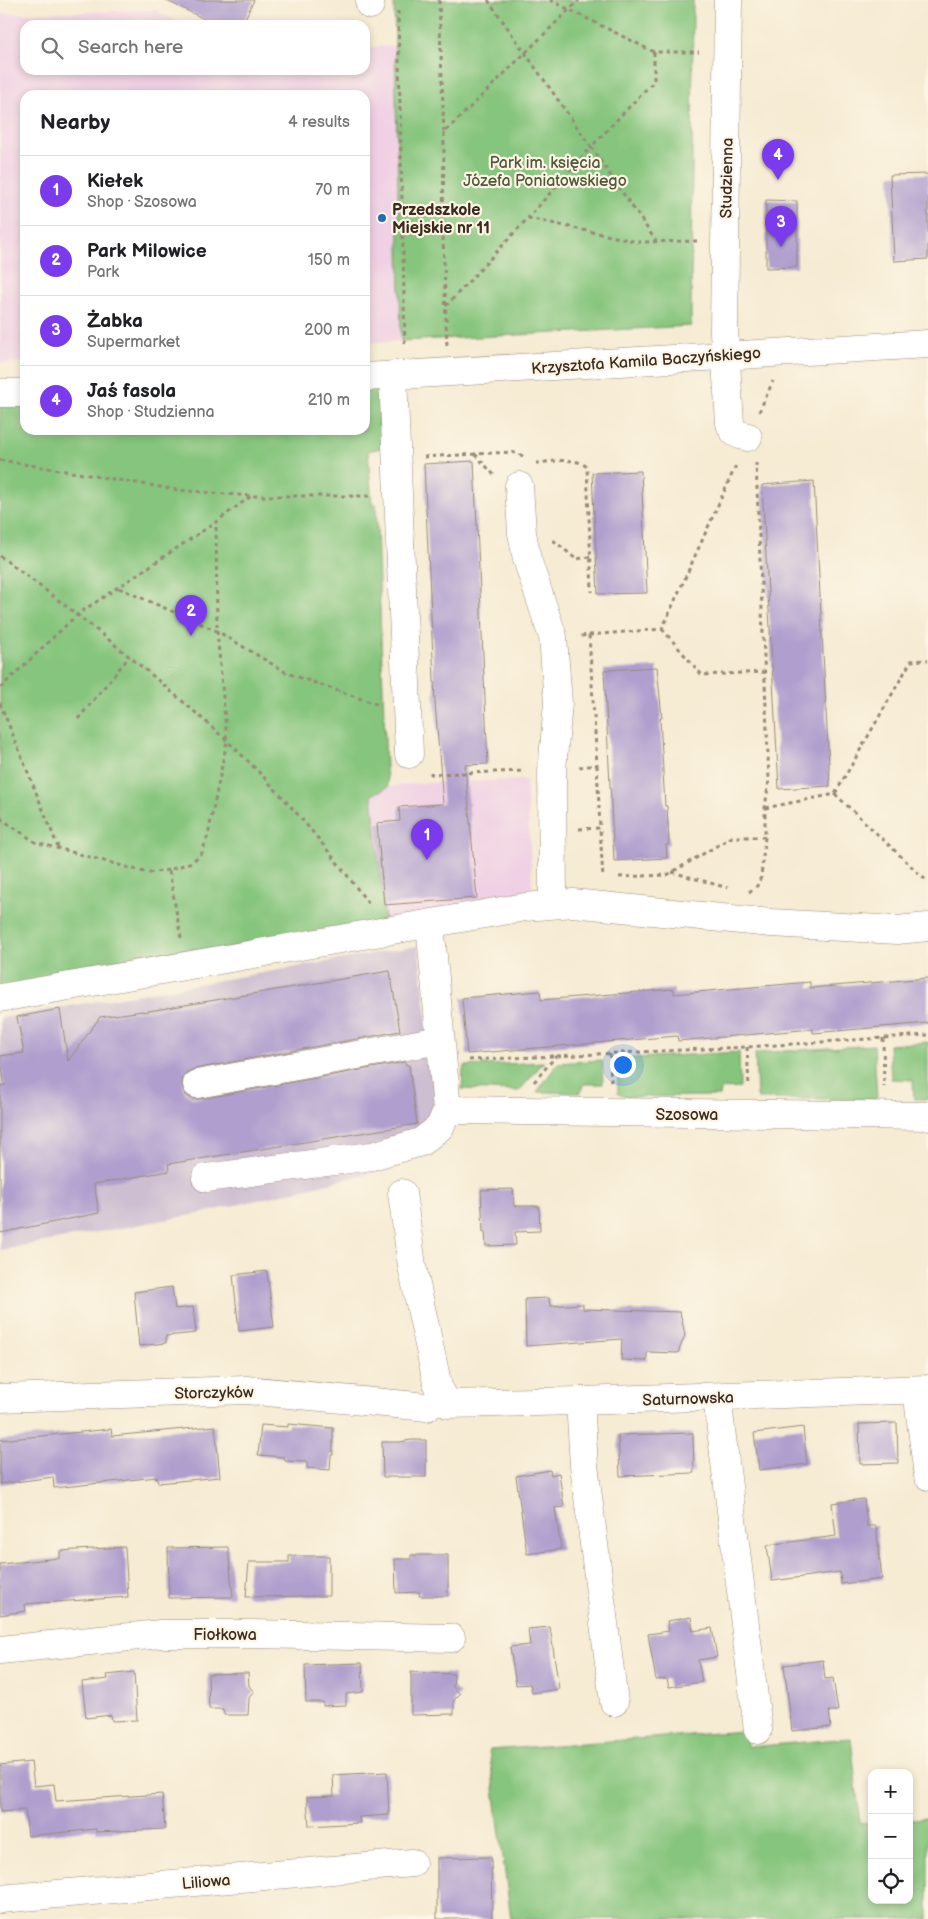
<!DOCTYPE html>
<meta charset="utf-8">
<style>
body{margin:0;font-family:"Balsamiq Sans",sans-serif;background:#f6f6f6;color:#202124}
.controls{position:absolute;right:15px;bottom:15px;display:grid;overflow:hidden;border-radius:10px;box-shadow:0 2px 8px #0003}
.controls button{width:45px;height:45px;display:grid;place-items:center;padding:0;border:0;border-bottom:1px solid #e0e0e0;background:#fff;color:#202124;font:25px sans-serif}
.you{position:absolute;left:622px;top:1064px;width:18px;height:18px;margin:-12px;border:4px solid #fff;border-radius:50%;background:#1a73e8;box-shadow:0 0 0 8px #1a73e833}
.badge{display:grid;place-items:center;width:32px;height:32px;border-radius:50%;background:#7c3aed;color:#fff;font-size:16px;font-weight:700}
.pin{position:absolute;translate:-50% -41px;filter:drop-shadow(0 1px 2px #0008)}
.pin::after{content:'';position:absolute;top:26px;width:18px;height:15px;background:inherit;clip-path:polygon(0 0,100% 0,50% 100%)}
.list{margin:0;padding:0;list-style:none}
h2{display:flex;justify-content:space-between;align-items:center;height:65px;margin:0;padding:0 20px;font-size:21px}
h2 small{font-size:16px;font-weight:400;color:#757577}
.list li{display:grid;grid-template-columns:32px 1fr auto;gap:15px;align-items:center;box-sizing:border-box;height:70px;padding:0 20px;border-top:1px solid #e0e0e0}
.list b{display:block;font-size:19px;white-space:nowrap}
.list p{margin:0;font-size:16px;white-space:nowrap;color:#757577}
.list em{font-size:16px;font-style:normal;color:#757577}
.icon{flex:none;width:28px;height:28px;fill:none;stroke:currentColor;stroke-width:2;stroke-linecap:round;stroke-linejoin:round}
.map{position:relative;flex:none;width:928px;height:1919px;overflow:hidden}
.search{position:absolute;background:#fff;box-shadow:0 2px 8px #0003;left:20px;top:20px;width:350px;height:55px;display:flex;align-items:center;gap:12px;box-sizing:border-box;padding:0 18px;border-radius:15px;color:#757577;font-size:19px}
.panel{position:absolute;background:#fff;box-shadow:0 2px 8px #0003;left:20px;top:90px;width:350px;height:345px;border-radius:15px}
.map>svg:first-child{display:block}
.built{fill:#f0d0e4}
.industrial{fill:#cebed1}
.green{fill:#86c57d;stroke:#60784e}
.building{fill:#af9ece}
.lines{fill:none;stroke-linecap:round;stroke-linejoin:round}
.minor-casing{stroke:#988a78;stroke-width:29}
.path{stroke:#988a78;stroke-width:3;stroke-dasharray:4 4;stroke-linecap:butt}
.minor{stroke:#fff;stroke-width:28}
.poi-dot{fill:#1f6fb2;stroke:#fcf5e5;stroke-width:2}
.labels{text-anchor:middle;stroke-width:4.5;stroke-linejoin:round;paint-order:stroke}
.park-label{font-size:16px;fill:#52583a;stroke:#fcf5e5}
.street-label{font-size:16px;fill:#3b2a1e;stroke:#fcf5e5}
.poi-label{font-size:16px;font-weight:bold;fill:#3b2a1e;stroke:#fcf5e5;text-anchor:start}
</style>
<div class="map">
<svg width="928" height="1919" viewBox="0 0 928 1919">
<rect width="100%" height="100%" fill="#fcf5e5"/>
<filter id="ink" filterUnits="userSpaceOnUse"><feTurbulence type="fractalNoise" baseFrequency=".02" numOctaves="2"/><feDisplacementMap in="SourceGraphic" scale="10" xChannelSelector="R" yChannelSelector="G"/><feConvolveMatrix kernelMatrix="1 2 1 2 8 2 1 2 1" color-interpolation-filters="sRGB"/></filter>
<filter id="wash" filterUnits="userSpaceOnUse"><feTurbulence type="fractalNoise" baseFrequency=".0096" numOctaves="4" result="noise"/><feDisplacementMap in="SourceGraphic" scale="20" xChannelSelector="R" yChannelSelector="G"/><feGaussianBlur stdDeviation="1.12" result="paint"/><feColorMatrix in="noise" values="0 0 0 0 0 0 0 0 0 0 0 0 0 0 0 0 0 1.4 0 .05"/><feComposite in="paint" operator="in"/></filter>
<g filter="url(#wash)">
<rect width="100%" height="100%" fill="#f6ebd3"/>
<g class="built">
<polygon points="156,10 183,25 25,25 25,70 365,70 365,47 395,46 401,341 365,343 365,95 25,95 25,362 0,363 0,14"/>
<polygon points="526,780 533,896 385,921 372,795 388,787 422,783"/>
</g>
<polygon class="industrial" points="418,946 438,1107 422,1132 377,1144 379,1171 203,1213 0,1250 0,1018"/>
<g class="green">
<polygon points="394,0 693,0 691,326 401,341"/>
<polygon points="365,390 377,390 384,397 386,438 381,448 368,451 372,504 376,504 386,769 388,787 372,795 385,921 0,994 0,405 25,405 25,430 365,430"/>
<polygon points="928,1042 928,1099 914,1099 913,1080 891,1079 889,1045"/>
<polygon points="874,1045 877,1099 758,1099 757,1096 755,1053"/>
<polygon points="739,1052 740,1088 721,1089 720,1096 627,1097 618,1094 617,1063 618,1059"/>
<polygon points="602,1060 603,1084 583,1084 581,1093 537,1092 558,1063"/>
<polygon points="544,1062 519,1091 462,1089 463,1070 465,1066"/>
<polygon points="744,1731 748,1747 851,1738 860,1823 872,1822 872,1900 909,1900 909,1819 928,1818 928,1919 511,1919 489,1750"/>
</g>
<g id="blocks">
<g class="building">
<polygon points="165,0 254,0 242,25 217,25"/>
<polygon points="928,174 928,259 894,261 890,175"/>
<polygon points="766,200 797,201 797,267 766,268"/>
<polygon points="474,461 488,764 465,765 477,898 384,905 377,823 400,821 399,807 443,804 435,702 424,464"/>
<polygon points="641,471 647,593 598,594 592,473"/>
<polygon points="814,481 830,786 779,789 762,485"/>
<polygon points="657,667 662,718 660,718 665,806 667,806 669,844 666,845 667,858 614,861 604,670"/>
<polygon points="390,971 400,1031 194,1069 187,1072 183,1078 182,1086 185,1094 192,1099 200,1099 405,1062 406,1065 409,1065 417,1124 168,1164 169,1171 94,1184 99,1213 0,1233 0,1086 5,1085 0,1056 24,1053 17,1017 60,1009 68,1061 100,1017 143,1011 143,1012"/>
<polygon points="928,978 928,1023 813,1033 813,1029 678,1041 677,1036 467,1054 462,998 540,991 541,1000 674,989 674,994 810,982 810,988"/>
<polygon points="513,1189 514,1206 539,1206 540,1231 515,1232 516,1245 486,1246 485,1232 483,1232 481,1190"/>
<polygon points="267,1271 274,1327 239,1331 233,1275"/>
<polygon points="172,1287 175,1309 193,1307 196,1333 166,1336 166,1343 139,1346 134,1292"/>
<polygon points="549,1298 550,1306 583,1304 583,1309 680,1312 685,1335 678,1353 647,1352 647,1361 621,1360 622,1339 526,1346 525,1299"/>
<polygon points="897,1423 898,1463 860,1464 859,1424"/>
<polygon points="288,1424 333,1428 333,1455 331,1455 330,1470 307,1468 307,1462 285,1461 284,1457 258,1455 261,1425 288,1427"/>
<polygon points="215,1426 220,1477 158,1483 157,1477 54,1488 53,1477 0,1484 0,1440 111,1429 112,1436"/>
<polygon points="803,1427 807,1464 759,1470 754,1433"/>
<polygon points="693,1433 694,1473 620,1476 618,1435"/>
<polygon points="411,1440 426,1440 426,1477 383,1477 382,1442 400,1442"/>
<polygon points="550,1470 551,1475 559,1473 564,1507 555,1508 561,1549 527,1554 516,1476"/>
<polygon points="864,1499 867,1526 876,1526 882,1579 841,1584 840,1572 772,1581 767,1545 836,1536 832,1503"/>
<polygon points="125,1547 128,1597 25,1604 26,1611 0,1615 0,1564 60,1558 60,1551"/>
<polygon points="228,1547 233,1597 169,1598 168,1548"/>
<polygon points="411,1555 448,1555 448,1596 419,1596 420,1592 396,1593 395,1559 411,1559"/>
<polygon points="289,1556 329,1556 329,1596 246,1597 249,1562 289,1562"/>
<polygon points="691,1617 693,1631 712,1628 717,1657 698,1660 702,1682 669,1687 667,1679 656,1680 648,1634 669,1631 667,1621"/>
<polygon points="550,1627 559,1689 532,1693 530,1684 516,1685 510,1647 530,1645 528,1629"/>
<polygon points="823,1660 825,1679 833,1678 838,1711 829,1711 831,1727 792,1731 784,1665"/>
<polygon points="362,1663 363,1692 346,1694 346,1705 323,1706 323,1702 306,1702 305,1665"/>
<polygon points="134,1672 137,1720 112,1721 111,1715 86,1718 82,1682 108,1679 107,1675"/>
<polygon points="411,1672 454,1674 453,1687 460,1694 454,1700 454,1714 411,1715"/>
<polygon points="248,1673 249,1686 254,1692 249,1698 248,1715 224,1715 223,1709 209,1709 208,1674"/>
<polygon points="31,1762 34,1786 54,1784 56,1801 162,1794 165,1829 96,1832 96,1829 28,1836 25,1810 0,1812 0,1765"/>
<polygon points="387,1772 389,1815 359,1817 360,1823 309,1826 307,1797 334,1796 333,1775"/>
<polygon points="491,1857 492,1919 437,1919 437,1858"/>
</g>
</g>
</g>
<g filter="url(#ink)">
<use href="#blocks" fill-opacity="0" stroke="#988a78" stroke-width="1"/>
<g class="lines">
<g class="minor-casing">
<g id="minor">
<path d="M728,0L724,332L730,423C732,433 738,435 748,437"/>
<polyline points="370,5 370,0"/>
<polyline points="393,375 409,754"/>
<polyline points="365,377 928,344"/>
<polyline points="0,393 25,393"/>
<polyline points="519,486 522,533 527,559 553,637 558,703 552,770 553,904"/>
<polyline points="0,998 525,907 573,903 771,923 897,930 928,927"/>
<polyline points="197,1084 440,1040"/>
<polyline points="447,1110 928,1116"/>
<polyline points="206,1178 372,1156 421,1142 440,1127 447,1110 430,924"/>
<polyline points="402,1193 412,1266 438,1387 448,1404 580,1401 928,1389"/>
<polyline points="917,1390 928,1476"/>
<polyline points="719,1397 719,1413 758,1730"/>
<polyline points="0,1398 246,1390 427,1407"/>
<polyline points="580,1401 584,1465 614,1702"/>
<polyline points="0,1650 160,1634 252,1634 451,1638"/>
<polyline points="0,1899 412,1863"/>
</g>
</g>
<g class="path">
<polyline points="439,0 444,133 579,0"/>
<polyline points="488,0 591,147 528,218"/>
<polyline points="550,0 654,52 699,52"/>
<polyline points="398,11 405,347"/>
<polyline points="654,52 654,81 591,147 656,241"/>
<polyline points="444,133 443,237 447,346"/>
<polyline points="446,306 528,218 638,242 697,241"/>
<polyline points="759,412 773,381"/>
<polyline points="475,454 494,475"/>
<polyline points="424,457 511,452 519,454 526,458"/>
<polyline points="0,460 178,490 251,496 372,496"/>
<path d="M536,463C551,462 575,456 587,467L592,592"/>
<polyline points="553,540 576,559 590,557"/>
<path d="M0,556C78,614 155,675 226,740C280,790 327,847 370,906"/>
<polyline points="119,588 217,631 287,673 379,705"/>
<polyline points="662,629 702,675 764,672"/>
<polyline points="589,635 662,629 737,463"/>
<polyline points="0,688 78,614 216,522 251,496"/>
<polyline points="0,703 58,847"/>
<polyline points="78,719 129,657"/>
<polyline points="597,765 600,828"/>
<polyline points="579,767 597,765 589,635 581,636"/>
<polyline points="431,772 431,774 525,771"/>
<polyline points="835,794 928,882"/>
<polyline points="765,808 835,794 911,661 928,660"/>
<polyline points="0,818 35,842 148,873 169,870 192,862 202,853 208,835 227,741 217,631 216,522"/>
<polyline points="579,829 600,828 603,878"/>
<polyline points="169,871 181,938"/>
<polyline points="672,872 728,888"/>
<polyline points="619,877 667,875 732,837 765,837 765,808 769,780 756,463"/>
<polyline points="749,892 757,886 761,877 765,837"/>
<polyline points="883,1038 884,1087"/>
<polyline points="747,1047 749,1087"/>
<polyline points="610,1054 611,1084"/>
<polyline points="469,1060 747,1047 928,1035"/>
<polyline points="534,1082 556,1056"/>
</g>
<use href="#minor" class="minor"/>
</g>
</g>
<circle class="poi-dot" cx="382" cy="218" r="5"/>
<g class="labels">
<g class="park-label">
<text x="545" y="168">Park im. księcia<tspan x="545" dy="18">Józefa Poniatowskiego</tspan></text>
</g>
<g class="street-label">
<text transform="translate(726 178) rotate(-89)" y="6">Studzienna</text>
<text transform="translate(646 360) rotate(-4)" y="6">Krzysztofa Kamila Baczyńskiego</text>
<text x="687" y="1120">Szosowa</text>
<text transform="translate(214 1392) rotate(-1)" y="6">Storczyków</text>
<text transform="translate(688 1398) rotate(-2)" y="6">Saturnowska</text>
<text x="225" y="1640">Fiołkowa</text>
<text transform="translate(206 1881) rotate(-5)" y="6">Liliowa</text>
</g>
<g class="poi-label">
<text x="392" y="215">Przedszkole<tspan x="392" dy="18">Miejskie nr 11</tspan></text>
</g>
</g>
</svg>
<div class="controls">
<button>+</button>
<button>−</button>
<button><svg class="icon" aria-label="locate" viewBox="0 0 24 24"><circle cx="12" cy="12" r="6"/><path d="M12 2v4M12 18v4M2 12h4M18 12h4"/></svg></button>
</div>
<div class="you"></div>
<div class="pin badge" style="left:427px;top:860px">1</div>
<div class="pin badge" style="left:191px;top:636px">2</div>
<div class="pin badge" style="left:781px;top:247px">3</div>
<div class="pin badge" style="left:778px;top:180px">4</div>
<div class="search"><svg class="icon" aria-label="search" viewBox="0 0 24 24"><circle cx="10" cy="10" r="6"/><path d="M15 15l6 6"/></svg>Search here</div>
<section class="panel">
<h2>Nearby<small>4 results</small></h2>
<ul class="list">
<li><span class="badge">1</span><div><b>Kiełek</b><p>Shop · Szosowa</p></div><em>70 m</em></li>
<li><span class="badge">2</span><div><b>Park Milowice</b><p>Park</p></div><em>150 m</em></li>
<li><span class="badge">3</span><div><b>Żabka</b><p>Supermarket</p></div><em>200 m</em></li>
<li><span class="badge">4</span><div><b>Jaś fasola</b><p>Shop · Studzienna</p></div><em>210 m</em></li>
</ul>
</section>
</div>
